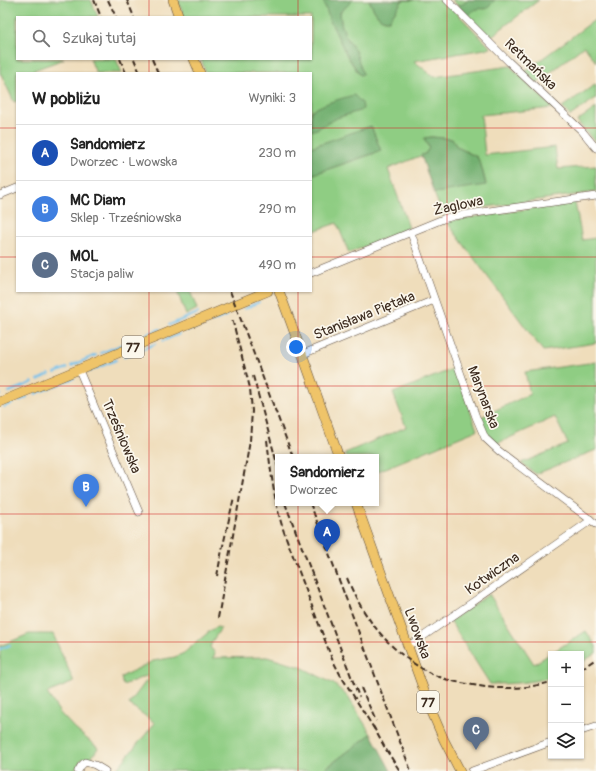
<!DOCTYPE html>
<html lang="pl">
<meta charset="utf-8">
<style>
body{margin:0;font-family:Pangolin,sans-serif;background:#f6f6f6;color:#222}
.controls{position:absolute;right:12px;bottom:12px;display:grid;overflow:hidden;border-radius:0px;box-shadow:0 1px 3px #0004}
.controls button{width:36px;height:36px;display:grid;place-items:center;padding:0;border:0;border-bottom:1px solid #e0e0e0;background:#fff;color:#222;font:20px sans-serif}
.you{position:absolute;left:296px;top:347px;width:14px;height:14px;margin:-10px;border:3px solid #fff;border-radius:50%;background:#1a73e8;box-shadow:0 0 0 6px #1a73e833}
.badge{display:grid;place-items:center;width:26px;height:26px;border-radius:50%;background:#0b8043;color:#fff;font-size:13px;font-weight:700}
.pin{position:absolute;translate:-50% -33px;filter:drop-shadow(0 1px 2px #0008)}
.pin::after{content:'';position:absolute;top:21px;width:14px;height:12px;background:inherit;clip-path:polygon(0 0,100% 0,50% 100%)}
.popup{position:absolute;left:275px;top:454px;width:104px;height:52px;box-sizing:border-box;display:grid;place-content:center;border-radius:0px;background:#fff;filter:drop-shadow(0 1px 3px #0005);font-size:13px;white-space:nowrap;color:#767676}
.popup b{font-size:15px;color:#222}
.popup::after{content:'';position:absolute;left:50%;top:100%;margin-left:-8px;border:8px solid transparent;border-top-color:#fff}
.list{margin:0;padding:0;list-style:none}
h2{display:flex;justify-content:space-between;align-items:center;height:52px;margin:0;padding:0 16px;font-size:17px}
h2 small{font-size:13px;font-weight:400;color:#767676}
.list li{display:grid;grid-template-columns:26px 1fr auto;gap:12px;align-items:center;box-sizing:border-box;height:56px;padding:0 16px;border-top:1px solid #e0e0e0}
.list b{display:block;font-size:15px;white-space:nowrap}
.list p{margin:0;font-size:13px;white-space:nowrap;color:#767676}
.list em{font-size:13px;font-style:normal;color:#767676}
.icon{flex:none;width:22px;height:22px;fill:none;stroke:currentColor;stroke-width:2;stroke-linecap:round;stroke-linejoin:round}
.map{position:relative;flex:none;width:596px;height:771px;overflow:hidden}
.search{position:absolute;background:#fff;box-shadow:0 1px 3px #0004;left:16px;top:16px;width:296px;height:44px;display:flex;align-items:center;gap:10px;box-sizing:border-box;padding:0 14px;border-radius:0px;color:#767676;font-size:15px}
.panel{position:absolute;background:#fff;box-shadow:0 1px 3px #0004;left:16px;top:72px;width:296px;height:220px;border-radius:0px}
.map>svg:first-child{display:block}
.green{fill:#8fcd83;stroke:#657c50}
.forest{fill:#73b071;stroke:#576d48}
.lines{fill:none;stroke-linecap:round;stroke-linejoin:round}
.stream{stroke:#72c1ed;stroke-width:2}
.minor-casing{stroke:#564536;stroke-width:8}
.major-casing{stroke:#564536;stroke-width:10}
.minor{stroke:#fff;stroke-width:7}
.major{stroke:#efc469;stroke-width:9}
.rail{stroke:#3b2a1e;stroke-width:2;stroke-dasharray:6 3;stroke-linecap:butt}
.grid{fill:none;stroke:#d62828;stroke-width:1;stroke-opacity:0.55}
.labels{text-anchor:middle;stroke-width:3.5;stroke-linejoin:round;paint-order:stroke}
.shield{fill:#fbf7ec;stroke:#75685c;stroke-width:1}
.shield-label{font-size:13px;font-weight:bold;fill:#3b2a1e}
.street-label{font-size:14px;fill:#3b2a1e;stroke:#fbf7ec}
</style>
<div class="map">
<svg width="596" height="771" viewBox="0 0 596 771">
<rect width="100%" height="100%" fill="#fbf7ec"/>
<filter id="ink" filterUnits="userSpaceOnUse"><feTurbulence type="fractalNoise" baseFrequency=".025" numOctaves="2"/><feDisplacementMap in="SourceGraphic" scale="8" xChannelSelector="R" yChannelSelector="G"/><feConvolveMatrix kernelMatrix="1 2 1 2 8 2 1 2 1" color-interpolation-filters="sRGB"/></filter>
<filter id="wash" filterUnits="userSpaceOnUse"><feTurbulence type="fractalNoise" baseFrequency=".012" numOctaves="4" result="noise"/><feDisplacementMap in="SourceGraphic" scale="16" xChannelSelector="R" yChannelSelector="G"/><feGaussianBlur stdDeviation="0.9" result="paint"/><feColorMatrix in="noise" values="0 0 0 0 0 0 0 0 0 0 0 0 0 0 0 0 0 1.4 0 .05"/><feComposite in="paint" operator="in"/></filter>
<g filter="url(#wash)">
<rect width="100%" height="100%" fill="#efddbb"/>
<g class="green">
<polygon points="0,0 91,0 98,17 17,17 17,59 64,59 34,70 35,73 17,73 17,101 14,102 1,74 0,74"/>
<path d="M178,0H323C329,18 337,36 346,53C350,61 355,68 360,75L355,50L345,35L341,23L340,12L347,6L353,0H369C374,9 377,21 389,20L403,0H444L491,48L414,61L434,77L510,66L553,108L481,115L485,155L555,147L558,169L596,166V192L450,212L443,215L434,193L486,184L481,165L477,157L457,147L452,139L432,137L424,138L429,148L425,154L388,169L409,228L349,253L337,223L314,231L311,225V175L381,151L371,127L311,147V73H206L201,59H311V17H184Z"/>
<polygon points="452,0 539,0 489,38"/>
<polygon points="596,19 596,62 584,46 537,83 524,72"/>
<polygon points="90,59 116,59 122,73 96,73"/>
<polygon points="596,84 596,98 570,116 562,107"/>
<polygon points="596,108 596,141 595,142 577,121"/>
<polygon points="575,202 582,240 596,238 596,343 543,351 447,222 454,220"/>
<polygon points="177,291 190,291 197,309 186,315"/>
<polygon points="596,362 596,450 536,474 521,463 568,444 555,417 496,444 488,436 479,418 530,394 525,372"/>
<polygon points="455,368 477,430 376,472 376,457 346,457 345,453 406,427 393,393"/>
<path d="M489,594L534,664L586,631L596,646V653L581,663V654H551V677C531,683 511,684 490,684L450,621Z"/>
<polygon points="217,627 221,628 213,640 210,647 215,653 214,656 212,658 267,657 301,667 334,684 348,697 371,734 322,771 115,771 155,723 129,704 149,677 146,676 123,685 122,683 121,677 153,661 175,657 184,653 211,630"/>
<polygon points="29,634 53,634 74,682 47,693 60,713 75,729 98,748 90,760 82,759 74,771 0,771 0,646"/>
</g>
<g class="forest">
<polygon points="323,0 353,0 347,6 340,12 341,23 345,35 355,50 363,74 360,75 346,54 338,37 330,21"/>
<path d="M369,0H414H403L389,20C377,21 374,9 369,0Z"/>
<path d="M468,0H495L486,9C478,8 472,9 468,17L457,5L463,4Z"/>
<path d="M354,95L362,103L363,108L362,110L337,118L317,129L311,131V111C325,103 339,99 354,95Z"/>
<polygon points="371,126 381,151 311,175 311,147"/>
<polygon points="432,137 452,139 457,147 477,157 481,165 486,185 434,193 421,155 425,154 429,148 424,138"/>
<polygon points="371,734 391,771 322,771"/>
</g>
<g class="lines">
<g class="stream">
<polyline points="244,309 259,302"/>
<polyline points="212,322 226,316"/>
<polyline points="169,325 198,313"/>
<polyline points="187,331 203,325"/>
<polyline points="137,338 160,329"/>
<polyline points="163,341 179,334"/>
<polyline points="101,353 133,340"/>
<polyline points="124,357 155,344"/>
<polyline points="71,366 96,355"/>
<polyline points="88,372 116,360"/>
<polyline points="55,373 67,368"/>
<polyline points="38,380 50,374"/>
<polyline points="9,392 33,382"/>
<polyline points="35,394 74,378"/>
<polyline points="0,395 1,395"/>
<polyline points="19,401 27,397"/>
<polyline points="4,407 13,403"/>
<polyline points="0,649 10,645"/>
</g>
</g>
</g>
<g filter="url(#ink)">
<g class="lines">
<g class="minor-casing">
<g id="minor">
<polyline points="447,0 509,62 582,131 596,148"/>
<polyline points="0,195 17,188"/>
<polyline points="411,233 476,417 485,438 499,451 596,524"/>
<polyline points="311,273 443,219 454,216 596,196"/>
<polyline points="303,354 434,300"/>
<polyline points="79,370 139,512"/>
<polyline points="408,645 415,642 587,523 590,519"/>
<polyline points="581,731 596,726"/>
<polyline points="78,771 81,766 85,762 95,765 105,771"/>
<polyline points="472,771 551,742"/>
</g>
</g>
<g class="major-casing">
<g id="major">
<polyline points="173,0 179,17"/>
<polyline points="194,59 200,73"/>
<path d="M279,291C300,346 319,402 339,457"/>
<polyline points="0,402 268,291"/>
<polyline points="356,503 431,710 444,740 460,771"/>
</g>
</g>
<use href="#minor" class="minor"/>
<use href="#major" class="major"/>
<g class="rail">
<polyline points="94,0 101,17"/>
<polyline points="108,0 116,17"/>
<polyline points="127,0 134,17"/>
<polyline points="120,59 126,73"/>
<polyline points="134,59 140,73"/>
<polyline points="152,59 158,73"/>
<polyline points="230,291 293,457"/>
<polyline points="253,376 278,467"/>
<path d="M267,440C271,471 274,502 284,532L332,659L341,676L375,730"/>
<polyline points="285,503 359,697"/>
<polyline points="310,503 411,771"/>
<polyline points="217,576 222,550 234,497"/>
<path d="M347,578C362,615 386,647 421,668C428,672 435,676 443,678C453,682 463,683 473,685C499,690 526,689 551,682"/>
<polyline points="218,618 250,441 252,411 250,388 235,330 232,319"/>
<polyline points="581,669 596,659"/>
<polyline points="361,688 376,721"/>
<polyline points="373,726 385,748 400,771"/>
</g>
</g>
</g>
<path class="grid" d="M149,0V17M298,0V17M447,0V771M149,59V73M298,59V73M0,128H17M311,128H596M0,257H17M311,257H596M149,291V771M298,291V771M0,386H596M0,514H596M0,642H596"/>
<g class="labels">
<g class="shield">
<rect x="122" y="336" width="22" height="22" rx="3"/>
<rect x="417" y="691" width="22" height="22" rx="3"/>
</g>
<g class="shield-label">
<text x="133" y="352">77</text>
<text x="428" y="707">77</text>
</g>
<g class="street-label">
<text transform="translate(531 64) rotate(44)" y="5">Retmańska</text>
<text transform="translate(458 205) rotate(-12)" y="5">Żaglowa</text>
<text transform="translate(364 315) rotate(-22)" y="5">Stanisława Piętaka</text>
<text transform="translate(484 397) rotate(69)" y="5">Marynarska</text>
<text transform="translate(122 436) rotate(67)" y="5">Trześniowska</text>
<text transform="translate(492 573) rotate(-35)" y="5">Kotwiczna</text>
<text transform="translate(418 633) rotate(70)" y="5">Lwowska</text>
</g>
</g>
</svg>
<div class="controls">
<button>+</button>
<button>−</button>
<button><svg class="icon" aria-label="layers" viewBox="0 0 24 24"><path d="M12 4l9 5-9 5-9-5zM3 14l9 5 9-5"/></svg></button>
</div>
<div class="you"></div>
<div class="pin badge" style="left:327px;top:552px;background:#1a4fb4">A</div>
<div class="popup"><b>Sandomierz</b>Dworzec</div>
<div class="pin badge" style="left:86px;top:507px;background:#3f7fe0">B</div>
<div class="pin badge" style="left:476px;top:750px;background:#5c6f8a">C</div>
<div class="search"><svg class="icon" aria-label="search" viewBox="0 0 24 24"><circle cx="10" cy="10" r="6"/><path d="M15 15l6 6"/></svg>Szukaj tutaj</div>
<section class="panel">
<h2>W pobliżu<small>Wyniki: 3</small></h2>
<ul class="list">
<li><span class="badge" style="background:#1a4fb4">A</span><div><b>Sandomierz</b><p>Dworzec · Lwowska</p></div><em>230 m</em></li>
<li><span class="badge" style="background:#3f7fe0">B</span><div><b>MC Diam</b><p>Sklep · Trześniowska</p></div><em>290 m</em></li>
<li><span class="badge" style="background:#5c6f8a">C</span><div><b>MOL</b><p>Stacja paliw</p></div><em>490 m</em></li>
</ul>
</section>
</div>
